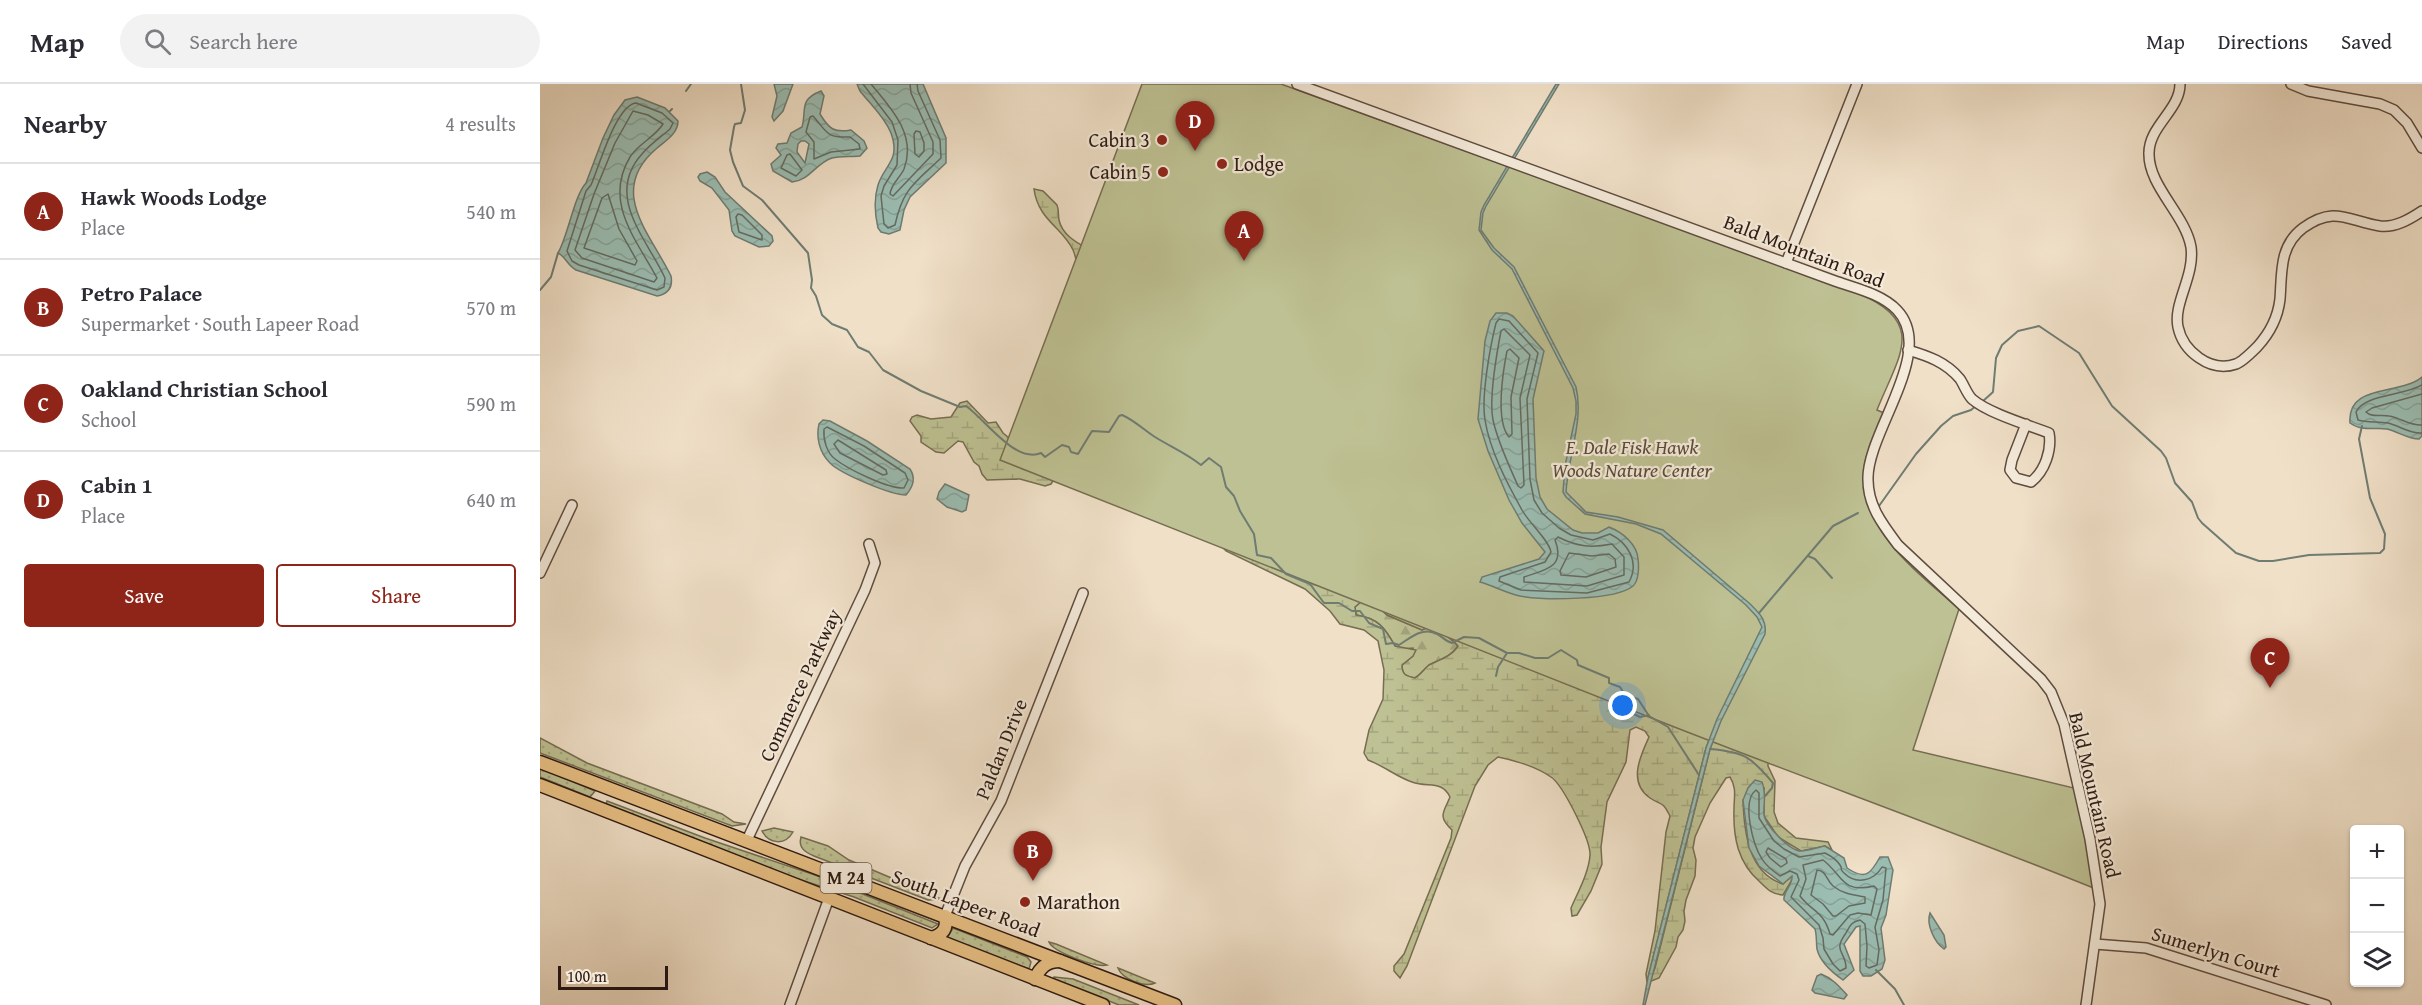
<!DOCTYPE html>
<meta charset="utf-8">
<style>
body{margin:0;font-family:"Gentium Book Plus",serif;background:#f2f2f3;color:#2b2b33}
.controls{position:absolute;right:18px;bottom:18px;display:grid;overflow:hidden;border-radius:6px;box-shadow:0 2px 4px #0004}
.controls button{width:54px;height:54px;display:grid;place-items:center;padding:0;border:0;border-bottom:2px solid #e1e1e2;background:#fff;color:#2b2b33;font:30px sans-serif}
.scale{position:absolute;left:18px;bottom:15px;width:110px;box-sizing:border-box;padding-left:6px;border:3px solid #2e1a12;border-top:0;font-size:16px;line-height:21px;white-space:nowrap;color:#2e1a12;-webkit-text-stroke:4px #f5ebdb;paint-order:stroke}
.you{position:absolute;left:1083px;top:622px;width:21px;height:21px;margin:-15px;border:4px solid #fff;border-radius:50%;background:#1a73e8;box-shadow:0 0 0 9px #1a73e833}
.badge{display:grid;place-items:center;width:39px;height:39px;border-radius:50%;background:#8f2418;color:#fff;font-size:20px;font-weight:700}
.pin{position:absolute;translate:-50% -50px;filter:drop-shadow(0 2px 3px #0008)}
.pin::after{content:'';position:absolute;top:32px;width:21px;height:18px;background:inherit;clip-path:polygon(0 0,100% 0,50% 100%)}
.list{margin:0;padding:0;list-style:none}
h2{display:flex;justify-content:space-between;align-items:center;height:78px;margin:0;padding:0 24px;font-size:26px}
h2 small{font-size:20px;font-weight:400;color:#7c7c81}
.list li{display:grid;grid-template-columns:39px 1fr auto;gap:18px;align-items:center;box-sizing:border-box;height:96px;padding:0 24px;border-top:2px solid #e1e1e2}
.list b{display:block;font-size:22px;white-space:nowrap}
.list p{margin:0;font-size:20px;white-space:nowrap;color:#7c7c81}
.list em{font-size:20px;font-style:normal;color:#7c7c81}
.actions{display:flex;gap:12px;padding:18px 24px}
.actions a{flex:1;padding:14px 0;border:2px solid #8f2418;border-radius:6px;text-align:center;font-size:21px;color:#8f2418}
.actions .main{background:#8f2418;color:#fff}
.icon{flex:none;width:33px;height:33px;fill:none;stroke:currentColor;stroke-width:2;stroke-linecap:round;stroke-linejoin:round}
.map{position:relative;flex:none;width:1882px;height:921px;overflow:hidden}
header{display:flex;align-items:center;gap:36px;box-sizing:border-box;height:84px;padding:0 30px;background:#fff;border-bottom:2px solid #e1e1e2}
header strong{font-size:28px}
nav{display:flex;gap:33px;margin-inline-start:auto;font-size:21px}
.search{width:420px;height:54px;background:#f2f2f3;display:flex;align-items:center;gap:15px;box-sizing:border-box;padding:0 21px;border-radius:33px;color:#7c7c81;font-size:22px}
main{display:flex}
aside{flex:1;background:#fff}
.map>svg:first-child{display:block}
.grass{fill:url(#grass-dots);stroke:#766e52;stroke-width:1.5}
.forest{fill:url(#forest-firs);stroke:#766e52;stroke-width:1.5}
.wetland{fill:url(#wetland-marsh);stroke:#766e52;stroke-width:1.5;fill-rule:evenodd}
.park{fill:#bec193;stroke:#766e52;stroke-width:1.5}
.water{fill:url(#water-waves);stroke:#6f7c72;stroke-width:1.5;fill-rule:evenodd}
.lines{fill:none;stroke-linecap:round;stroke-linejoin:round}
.shore{stroke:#646c62;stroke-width:1.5}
.stream{stroke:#6f7c72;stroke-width:2}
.minor-casing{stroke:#5e4c40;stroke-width:12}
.major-casing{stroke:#2e1a12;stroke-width:15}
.minor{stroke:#f5ebdb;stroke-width:9}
.major{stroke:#e8c084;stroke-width:12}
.poi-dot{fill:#8f2418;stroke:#f5ebdb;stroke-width:2}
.labels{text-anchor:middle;stroke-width:4.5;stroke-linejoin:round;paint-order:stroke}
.shield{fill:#f5ebdb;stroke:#6a594e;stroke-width:1.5}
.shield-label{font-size:18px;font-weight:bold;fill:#2e1a12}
.poi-label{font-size:20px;fill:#2e1a12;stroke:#f5ebdb;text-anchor:end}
.street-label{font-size:20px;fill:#2e1a12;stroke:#f5ebdb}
.park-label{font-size:20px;font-style:italic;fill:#594c39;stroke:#f5ebdb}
</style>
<header>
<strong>Map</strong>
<div class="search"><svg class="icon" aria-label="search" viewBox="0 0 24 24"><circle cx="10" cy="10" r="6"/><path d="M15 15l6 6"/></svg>Search here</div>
<nav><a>Map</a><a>Directions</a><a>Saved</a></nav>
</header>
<main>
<aside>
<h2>Nearby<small>4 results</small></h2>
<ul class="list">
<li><span class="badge">A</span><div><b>Hawk Woods Lodge</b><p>Place</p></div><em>540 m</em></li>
<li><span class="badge">B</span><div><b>Petro Palace</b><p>Supermarket · South Lapeer Road</p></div><em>570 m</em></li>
<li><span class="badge">C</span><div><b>Oakland Christian School</b><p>School</p></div><em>590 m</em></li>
<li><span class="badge">D</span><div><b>Cabin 1</b><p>Place</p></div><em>640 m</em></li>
</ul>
<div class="actions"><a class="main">Save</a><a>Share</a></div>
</aside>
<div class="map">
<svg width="1882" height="921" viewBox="0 0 1882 921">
<defs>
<pattern id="grass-dots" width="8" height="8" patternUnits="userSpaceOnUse" patternTransform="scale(1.5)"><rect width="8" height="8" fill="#bec193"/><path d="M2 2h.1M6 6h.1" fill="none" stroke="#a4a57e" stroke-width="1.8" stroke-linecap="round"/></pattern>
<pattern id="forest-firs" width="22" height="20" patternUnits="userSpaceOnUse" patternTransform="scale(1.5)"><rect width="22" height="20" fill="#bec193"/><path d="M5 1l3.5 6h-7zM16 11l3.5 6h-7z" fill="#a4a57e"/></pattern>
<pattern id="wetland-marsh" width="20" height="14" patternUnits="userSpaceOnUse" patternTransform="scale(1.5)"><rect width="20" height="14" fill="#bec193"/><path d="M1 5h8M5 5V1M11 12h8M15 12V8" fill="none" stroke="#a4a57e"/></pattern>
<pattern id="water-waves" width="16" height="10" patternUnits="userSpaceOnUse" patternTransform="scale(1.5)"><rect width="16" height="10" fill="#9bbdb2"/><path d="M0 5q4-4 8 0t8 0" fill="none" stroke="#86a298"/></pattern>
</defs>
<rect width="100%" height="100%" fill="#f0e0c8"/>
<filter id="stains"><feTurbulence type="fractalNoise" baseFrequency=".00333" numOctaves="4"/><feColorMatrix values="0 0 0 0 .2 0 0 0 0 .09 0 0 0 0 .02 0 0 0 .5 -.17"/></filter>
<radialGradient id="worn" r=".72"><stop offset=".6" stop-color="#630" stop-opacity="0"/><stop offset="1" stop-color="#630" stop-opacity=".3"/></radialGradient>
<g class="grass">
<polygon points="0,654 47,679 182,730 194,738 206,740 192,742 0,669"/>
<polygon points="0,684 55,707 50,713 0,693"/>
<polygon points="67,717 165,754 275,791 398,840 392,844 314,813 255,794 66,720"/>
<path d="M234,744L253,748C245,762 229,760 222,747Z"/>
<path d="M261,753L288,762L309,776L401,815L388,816L274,772C265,768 258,764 261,753Z"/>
<polygon points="413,844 487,873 491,878 489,885 407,854"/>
<path d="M509,858L516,860L567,881C556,884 513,868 509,858Z"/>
<path d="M578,884L615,899C605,904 582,895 578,884Z"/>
<polygon points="514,893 533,895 599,921 579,921 514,895"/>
</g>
<path class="forest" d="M823,516L837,521L847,531L882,546L893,541C901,549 913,555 918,562C912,572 899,576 889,581C884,585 882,590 875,594C866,592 862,591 862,581L873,572V564L862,565L855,562C845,544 838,534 816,531L815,523Z"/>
<g class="wetland">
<path d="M494,105L503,107L517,121C519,126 518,130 519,136C522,150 535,158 547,164L537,180C536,176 535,170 533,166C523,144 498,136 494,105Z"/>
<path d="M427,317L448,339L456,338L463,349L473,357L1177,635L1166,664L1107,898L1106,890L1115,847L1126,748L1130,732C1122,716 1122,722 1110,714C1087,698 1101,671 1109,653L1105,647L1096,643L1090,646L1086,678L1067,718L1061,763L1062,780L1051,807L1037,831L1032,832L1031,824C1038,808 1049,788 1050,771C1051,757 1023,701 1011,693C997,683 974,676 958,673L948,681L935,702L867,882L860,894L854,887V882L864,870L911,754L912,746C897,732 904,728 910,713C902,696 888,704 872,698C857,693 844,682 828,676L824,669L829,646L843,615L844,586L838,557L824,546L800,540L790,527L765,505L686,467L669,449L516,392L511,400L505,402L480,395L447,396L442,390L439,382L434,378L423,358L418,357L404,369L396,368L381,358V352L370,337L372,333L377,331L391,335L411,333L420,319ZM823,516L837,521L847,531L882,546L893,541C901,549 913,555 918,562C912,572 899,576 889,581C884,585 882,590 875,594C866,592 862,591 862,581L873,572L876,566L855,562C845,544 838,534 816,531L815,523Z"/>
<path d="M1181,637L1228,669V682L1235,697L1234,728L1238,739L1256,754L1288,758L1292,766L1285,762L1261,767L1238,753L1224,732V704L1203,716C1204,747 1208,789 1243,800L1252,792L1253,794L1243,811C1232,810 1228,806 1220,798C1198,779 1193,754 1194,725C1194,713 1197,704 1190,693L1186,694L1170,719L1155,753L1153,764L1156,776L1155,792L1146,816L1144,827L1145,837L1143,846L1138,853L1136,863L1119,894L1109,898L1115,884L1170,665Z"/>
</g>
<path class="park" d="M602,0H741L1320,210C1388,239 1358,273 1337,326L1344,329C1337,347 1326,366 1324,385C1319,447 1378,488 1419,525L1373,666L1534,704L1556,805C1410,746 1261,693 1114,635C896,550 679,461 460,376Z"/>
<g class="water">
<polygon points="234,0 253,0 243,27 234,37 232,33 237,12"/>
<path d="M317,0H383L406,54V79L370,113L364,126L360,146L349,150L341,148L338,144C335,131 334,114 338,101C344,81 361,77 351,49C344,32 330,20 320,7Z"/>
<path d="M1016,0H1019L946,122L943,129L941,146L954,164L974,183L1036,303C1044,336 1028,373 1026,408L1046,428L1078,433L1123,446L1209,519C1218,528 1227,535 1225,550L1181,637L1170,665L1105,921H1103L1108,893L1166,664L1177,635L1222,543L1217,533L1206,521L1121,450L1096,440L1045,430L1026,413L1023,408L1025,382L1036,330V317L1033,304L972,185L952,166L939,146L941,128L944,121Z"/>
<path d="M281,7L284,12L280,30C289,45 294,49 311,46L324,57L327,64L320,72C311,73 300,72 292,74C276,79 269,97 252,98L233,87L231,80L241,71L236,64L238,60L247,59L251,49L262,43C267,26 258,16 281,7ZM261,57H265L269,60L265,79L257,68L258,60Z"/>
<path d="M97,13L125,24L138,37C138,50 125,57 116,65C67,107 110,149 131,192C133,203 128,210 117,212L36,186C28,182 25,172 18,169C28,152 34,112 46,99L63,54L74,31L85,16Z"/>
<polygon points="167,88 175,93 185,108 232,152 233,157 229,162 219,163 195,152 192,147 189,126 172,104 160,97 158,93 160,90"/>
<path d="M956,229H967L973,232L1004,267L993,315L996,394L1000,413L1007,425L1033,446L1042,449H1058L1069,443C1082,448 1097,460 1098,475C1099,482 1099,497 1093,502C1075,517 1003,516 980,512C966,509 954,502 940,498L942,493L999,475L1005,468L982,439L969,416L948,367L938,335L945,257L950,237Z"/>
<path d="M1882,293V352L1879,355C1868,355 1859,348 1847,345C1835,343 1822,348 1810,339C1807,299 1859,312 1882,293Z"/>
<path d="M283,336L290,337L327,357L370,385C376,394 373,403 366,411C351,411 301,390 290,379C279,368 276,353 279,340Z"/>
<polygon points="405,400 429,411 426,426 422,428 407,423 397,415 399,408"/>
<path d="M1215,696L1222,698C1227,711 1223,720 1224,731C1226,742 1250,767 1261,767C1268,767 1278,763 1285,762L1304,774L1307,784C1326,797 1331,789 1340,773H1348L1353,786L1346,831L1341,844L1345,876L1342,885L1331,892H1323L1320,887V842L1316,843L1304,860L1314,886L1303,896C1293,889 1280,878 1277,865C1276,858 1277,852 1275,845L1244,816C1243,807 1253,801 1252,792L1243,800L1219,782L1209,764L1203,716L1208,704Z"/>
<path d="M1390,829L1404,851L1406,863L1404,865C1394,858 1386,840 1390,829Z"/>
<path d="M1281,890C1292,894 1299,902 1307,911L1304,915L1275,909L1272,906L1277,892Z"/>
</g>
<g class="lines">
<g class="shore">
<path d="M323,0L352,38L358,56L357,81L344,102L341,112L344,140L348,144L355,141C363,104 375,99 401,74L400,56L378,7L377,0"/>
<path d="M331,0C351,24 377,51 364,85C360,94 351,100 350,110L353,112L393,70V58L371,9L370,0"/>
<path d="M96,19L122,29L133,39L130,45C121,53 110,60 102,70C64,112 107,155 125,194L124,203L117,206L39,181L32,177L27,167L46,107L51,101C59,83 76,21 96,19Z"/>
<path d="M93,27L108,31L123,40C115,53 98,60 90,73C63,118 96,155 117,194L114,198L42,174L35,166L54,110L75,59Z"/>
<path d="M273,32C288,49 286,54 310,53L319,60L320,65L291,68L274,75V58L266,48L270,33Z"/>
<polygon points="376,47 380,48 384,59 384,67 379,73 375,70 374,50"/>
<polygon points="250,70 262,86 256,92 241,84 247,71"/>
<polygon points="68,110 79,145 97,177 95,181 44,164 62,114"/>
<polygon points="198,130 202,131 222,151 222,156 199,148 196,133"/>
<path d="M959,235L969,237L998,269L987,315L990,395L994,416L1002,429L1019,444L1031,451L1053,456L1070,450C1088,459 1100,478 1089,498L1047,509L981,506L959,497L960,493L1005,478L1011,468C1009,456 989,439 982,426C967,399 950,367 945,336C941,313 950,263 956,239Z"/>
<path d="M964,245L990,271L980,314L984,401L981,404L978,402C969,381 958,359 953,336C949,316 957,268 961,247Z"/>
<path d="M970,265L979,274L971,313L972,350L969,353C955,337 963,287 967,267Z"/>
<path d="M1882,301C1864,312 1825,310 1816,328L1818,336C1828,339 1838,337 1848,339C1860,342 1870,350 1882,349"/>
<path d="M1882,310L1832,324L1826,328C1832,334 1841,330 1849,332C1861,334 1870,342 1882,341"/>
<path d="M287,343L324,362L365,389L368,396L364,404C349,405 309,386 295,375C287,369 283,356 284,345Z"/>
<polygon points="298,356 346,386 347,390 343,391 300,369 294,360"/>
<path d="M1018,453C1038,463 1051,464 1072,460L1084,473V491L1047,502L984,498V493C1004,486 1026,484 1015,456Z"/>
<polygon points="1029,469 1052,472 1069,470 1075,475 1076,483 1046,493 1021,491 1020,487"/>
<path d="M1216,706L1219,709V734L1234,757L1244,765L1259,773L1285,769C1289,771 1297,776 1300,781C1304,788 1298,783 1304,789C1316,801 1334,797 1342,783L1346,784L1343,816L1335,843L1339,866L1337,881L1329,884L1326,882L1327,862L1325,840L1320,836C1311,838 1310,842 1306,849C1292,868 1306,867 1306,884L1300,887L1293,880L1284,865L1283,854L1279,841L1251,813L1259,796L1257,790L1250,787L1240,792C1233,787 1226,782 1222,775C1213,761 1201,717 1216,706Z"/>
<polygon points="1228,764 1246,775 1247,779 1241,783 1230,774 1226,768"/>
<path d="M1283,776C1303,791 1301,810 1334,802L1337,805L1331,831L1318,829L1310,831L1293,851L1290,850C1283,826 1272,828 1260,812L1266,795L1263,781Z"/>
<path d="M1277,786C1287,787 1286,796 1293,802C1303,810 1313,811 1325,813V819L1309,822L1296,832H1293L1283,820L1271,811Z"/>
</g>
<g class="stream">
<path d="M201,0L205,26L201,39L195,40L194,43L190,66L193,78L203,102L222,116L268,169L272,196L271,204L276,212L282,231L292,240L307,246L318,263L329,268L343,286L381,307L420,323L426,322C445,335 475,380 501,369L505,373L522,361L529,363L531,368L538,370L552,347L569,348L579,332L582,331C594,336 604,346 615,353C631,363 646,369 661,381L669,374L681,383L686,403L694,412L700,427L714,450L717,471L731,474L746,490L770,500L784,519H799L812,527H820L829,539L843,545L846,560L853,559L859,561C869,555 881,543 895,549C902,552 905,557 912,559L924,553L939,554L967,569H979L995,574H1008L1021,566L1037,576L1038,581L1069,594V599L1080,603L1085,611L1098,615L1109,632L1128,643L1159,691"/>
<polyline points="146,7 151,0"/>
<polyline points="130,27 132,25"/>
<polyline points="0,206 11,193 18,169"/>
<polyline points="1442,318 1453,308 1456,274 1462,261 1478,247 1499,242 1539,269 1572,322 1621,367 1626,374 1635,399 1652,418 1658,434 1662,439 1696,469 1719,477 1733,477 1769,471 1840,469 1844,465 1845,450 1830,414 1819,355 1822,342"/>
<polyline points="1339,422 1376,370 1401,342 1413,332 1431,326 1437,321"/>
<polyline points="1268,472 1275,475 1292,494"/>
<polyline points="1219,529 1293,442 1318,429"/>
<polyline points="956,592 958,583 967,569"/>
<polyline points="1080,634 1085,635 1094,630 1100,633 1109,631"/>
<path d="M1170,665C1205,668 1211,673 1233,699L1232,704L1225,712"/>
<polyline points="1336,886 1355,905 1364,921"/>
</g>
<g class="minor-casing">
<g id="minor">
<path d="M757,0L1295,197C1315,204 1342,210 1357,226C1397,268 1326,349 1328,396C1328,422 1343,441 1358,461L1501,595L1511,608L1524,640L1550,755L1560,820L1546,921"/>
<path d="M1640,0C1640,26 1609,42 1609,69C1608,102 1645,130 1651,163C1655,192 1633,219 1638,243C1643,267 1670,289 1696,280C1702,278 1712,268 1717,263C1729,250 1738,233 1740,215C1742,189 1739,162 1763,144C1795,121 1808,137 1840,142C1855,144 1870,135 1882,127"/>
<polyline points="1751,0 1768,7 1840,20 1854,26 1867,39 1882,64"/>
<polyline points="1246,179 1317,0"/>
<path d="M1368,266C1388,272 1406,278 1420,295C1424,301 1427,310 1432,315C1448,329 1488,341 1509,349C1512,366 1505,387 1491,398L1476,394L1470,386L1472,376L1486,340"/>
<polyline points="0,489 32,421"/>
<polyline points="207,756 325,506 335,479 329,460"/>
<polyline points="405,832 425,782 461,717 543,509"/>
<polyline points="1555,860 1606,864 1786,921"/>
<polyline points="250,921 289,814"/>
</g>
</g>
<g class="major-casing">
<g id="major">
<polyline points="0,678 635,921"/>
<polyline points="0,701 563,921"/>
<path d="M391,854C403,851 408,844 405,832"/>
<path d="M495,895C500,883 507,877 520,877"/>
</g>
</g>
<use href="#minor" class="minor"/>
<use href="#major" class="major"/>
</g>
<g class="poi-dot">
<circle cx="622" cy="56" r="6"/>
<circle cx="682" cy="80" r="6"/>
<circle cx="623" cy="88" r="6"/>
<circle cx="485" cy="818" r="6"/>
</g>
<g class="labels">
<rect class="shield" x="280.5" y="779" width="51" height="30" rx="4.5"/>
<g class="shield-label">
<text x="306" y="800">M 24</text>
</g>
<g class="poi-label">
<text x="610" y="63">Cabin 3</text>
<text x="694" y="87" text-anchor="start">Lodge</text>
<text x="611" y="95">Cabin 5</text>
<text x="497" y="825" text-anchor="start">Marathon</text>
</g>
<g class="street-label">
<text transform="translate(1264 167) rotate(21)" y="7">Bald Mountain Road</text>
<text transform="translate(260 601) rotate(-65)" y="7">Commerce Parkway</text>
<text transform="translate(461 665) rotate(-68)" y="7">Paldan Drive</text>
<text transform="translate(1555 711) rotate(77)" y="7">Bald Mountain Road</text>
<text transform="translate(426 819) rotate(21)" y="7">South Lapeer Road</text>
<text transform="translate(1676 868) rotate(17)" y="7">Sumerlyn Court</text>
</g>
<g class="park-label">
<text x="1092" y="370">E. Dale Fisk Hawk<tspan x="1092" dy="23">Woods Nature Center</tspan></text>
</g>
</g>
<rect width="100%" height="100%" filter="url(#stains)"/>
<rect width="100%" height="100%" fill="url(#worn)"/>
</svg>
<div class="controls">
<button>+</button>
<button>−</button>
<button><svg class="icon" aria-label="layers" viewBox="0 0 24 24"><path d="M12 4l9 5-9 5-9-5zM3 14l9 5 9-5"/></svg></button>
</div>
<div class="scale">100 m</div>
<div class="you"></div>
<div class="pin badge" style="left:704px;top:177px">A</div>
<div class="pin badge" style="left:493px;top:797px">B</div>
<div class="pin badge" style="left:1730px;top:604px">C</div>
<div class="pin badge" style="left:655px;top:67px">D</div>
</div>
</main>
